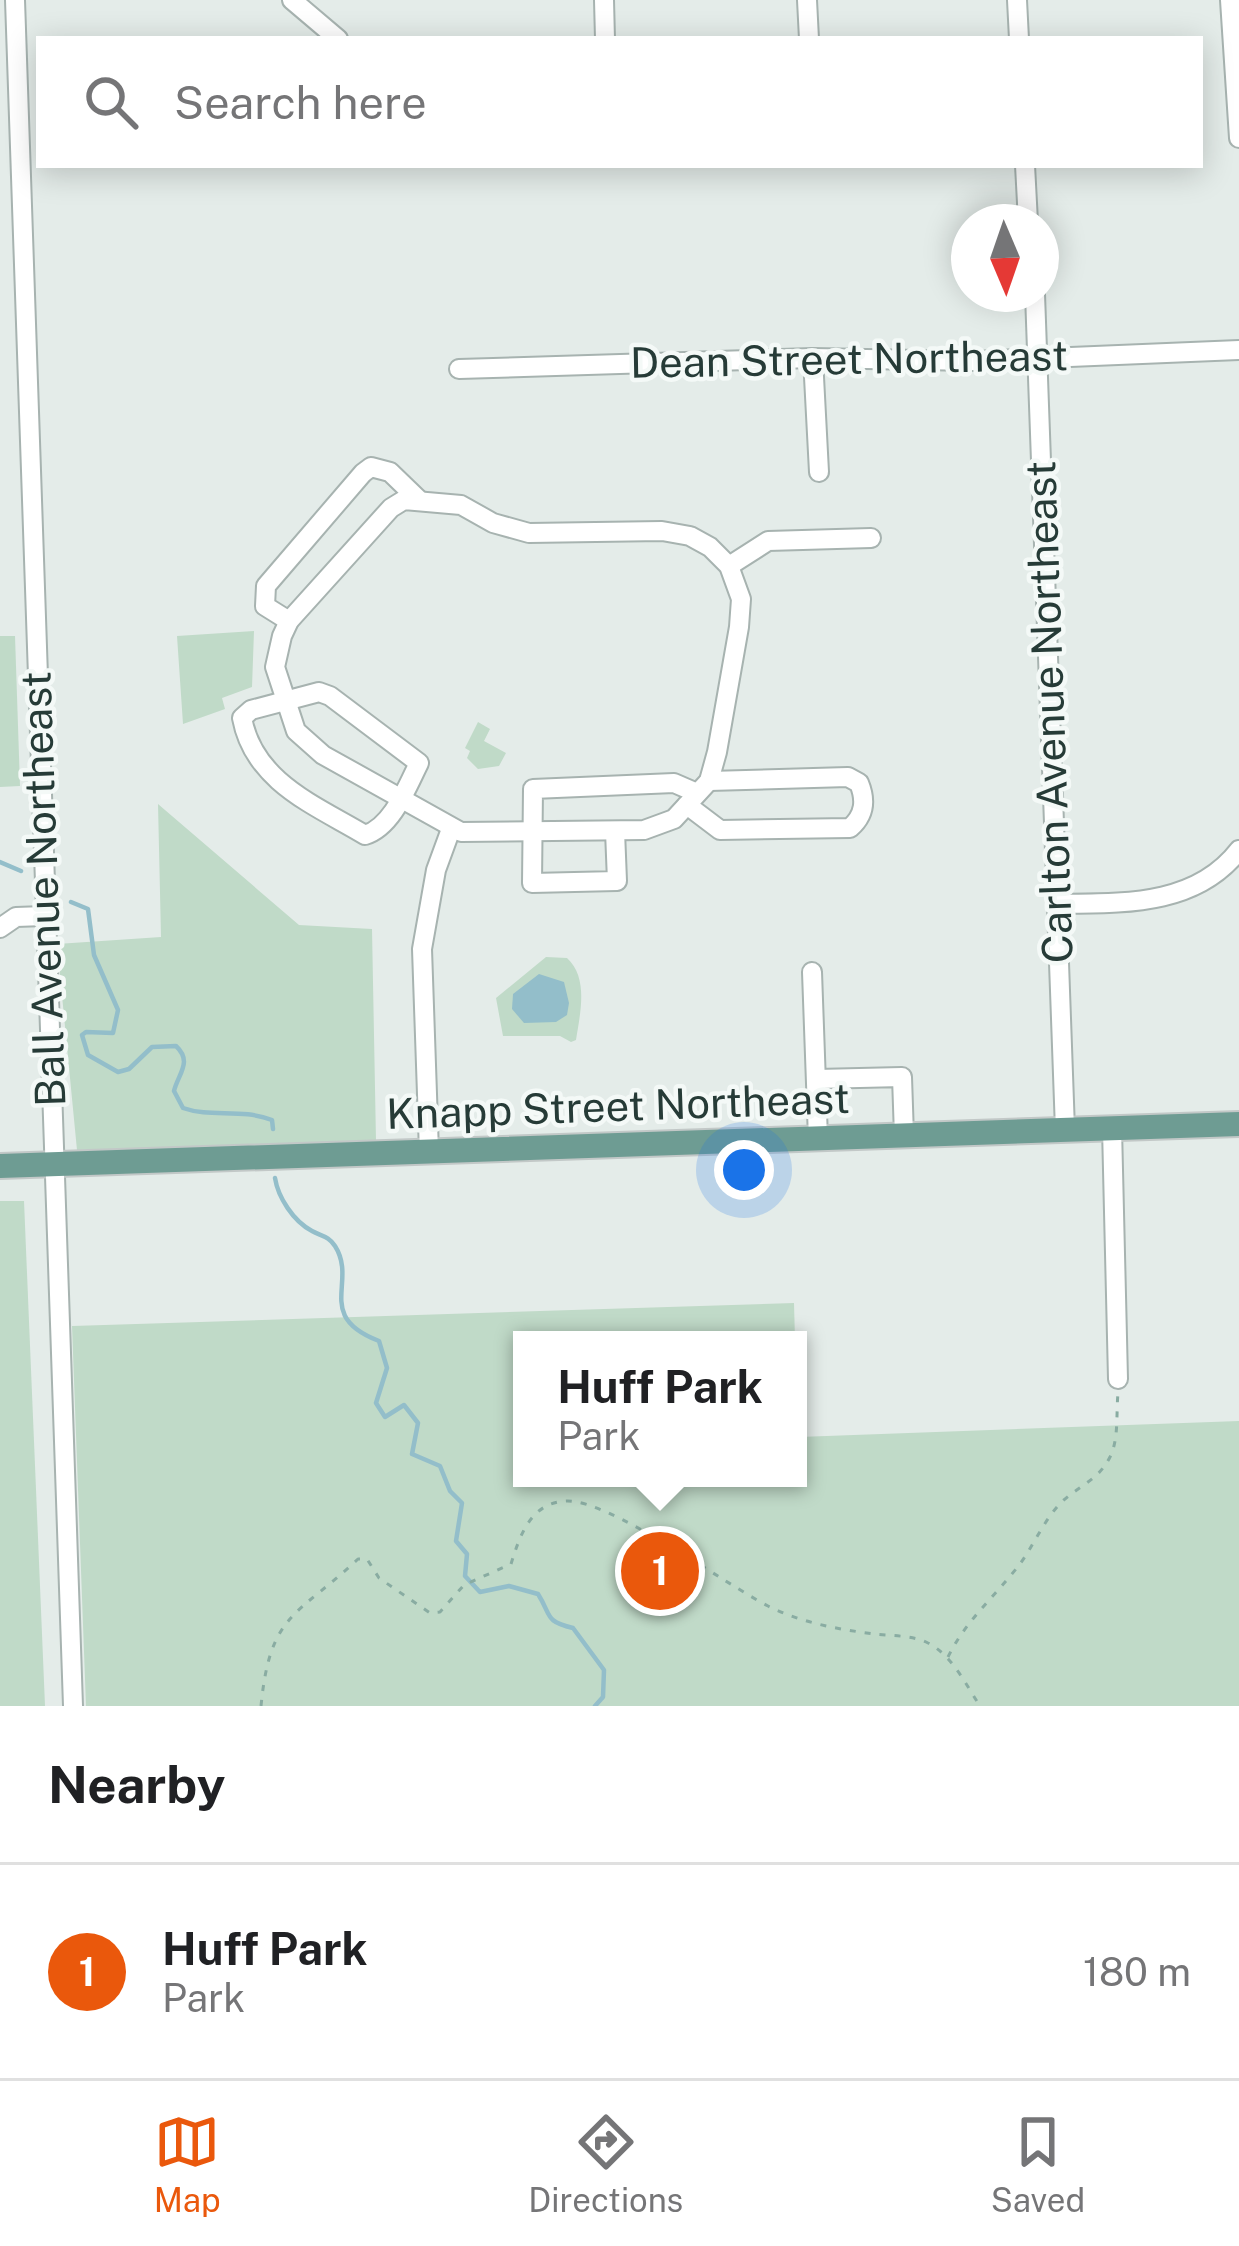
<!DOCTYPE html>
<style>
body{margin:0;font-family:"Public Sans",sans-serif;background:#f6f6f6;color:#202124}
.compass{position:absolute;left:951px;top:204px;width:108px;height:108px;border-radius:50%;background:#fff;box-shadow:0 6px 30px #0003;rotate:178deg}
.you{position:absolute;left:744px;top:1170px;width:42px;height:42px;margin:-30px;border:9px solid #fff;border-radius:50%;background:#1a73e8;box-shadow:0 0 0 18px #1a73e833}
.badge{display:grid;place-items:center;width:78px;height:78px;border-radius:50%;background:#ea580c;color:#fff;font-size:39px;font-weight:700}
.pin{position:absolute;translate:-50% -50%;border:6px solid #fff;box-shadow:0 3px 12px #0006}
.popup{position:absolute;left:513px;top:1331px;width:294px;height:156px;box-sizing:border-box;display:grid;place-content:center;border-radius:0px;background:#fff;filter:drop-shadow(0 3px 9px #0005);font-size:39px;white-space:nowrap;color:#757577}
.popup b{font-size:45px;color:#202124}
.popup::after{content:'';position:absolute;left:50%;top:100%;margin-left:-24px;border:24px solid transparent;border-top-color:#fff}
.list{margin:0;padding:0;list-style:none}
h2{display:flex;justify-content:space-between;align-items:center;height:156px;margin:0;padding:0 48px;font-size:51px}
h2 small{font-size:39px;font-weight:400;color:#757577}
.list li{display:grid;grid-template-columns:78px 1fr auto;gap:36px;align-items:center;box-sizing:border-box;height:216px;padding:0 48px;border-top:3px solid #e0e0e0}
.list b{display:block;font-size:45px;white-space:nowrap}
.list p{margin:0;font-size:39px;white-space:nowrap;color:#757577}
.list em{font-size:39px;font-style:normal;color:#757577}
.icon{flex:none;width:66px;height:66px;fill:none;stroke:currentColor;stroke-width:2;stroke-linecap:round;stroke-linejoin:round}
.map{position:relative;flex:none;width:1239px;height:1706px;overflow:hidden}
.search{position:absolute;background:#fff;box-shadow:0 6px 30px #0003;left:36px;right:36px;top:36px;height:132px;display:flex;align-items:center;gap:30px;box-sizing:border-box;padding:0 42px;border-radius:0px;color:#757577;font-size:45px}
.sheet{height:372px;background:#fff}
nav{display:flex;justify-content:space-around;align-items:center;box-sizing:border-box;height:168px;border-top:3px solid #e0e0e0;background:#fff;font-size:33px;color:#757577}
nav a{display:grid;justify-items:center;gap:6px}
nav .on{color:#ea580c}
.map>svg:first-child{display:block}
.green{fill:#c0dac8}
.water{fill:#93beca}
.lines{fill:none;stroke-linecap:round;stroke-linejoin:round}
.stream{stroke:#93beca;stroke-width:4.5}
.minor-casing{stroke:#a7b3b0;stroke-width:22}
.major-casing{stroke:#c2c8c7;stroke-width:28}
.path{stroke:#89aca2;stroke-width:3;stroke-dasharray:6 9;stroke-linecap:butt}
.minor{stroke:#fff;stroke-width:18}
.major{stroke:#6e9c93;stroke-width:24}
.labels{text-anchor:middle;stroke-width:9;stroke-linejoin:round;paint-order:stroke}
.street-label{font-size:42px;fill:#263b37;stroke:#f4f9f7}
</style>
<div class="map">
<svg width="1239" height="1706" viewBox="0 0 1239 1706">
<rect width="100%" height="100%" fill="#e4ece9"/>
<g class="green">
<polygon points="254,631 252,687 222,698 225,709 183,724 177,636"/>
<polygon points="0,636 15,636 20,786 0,787"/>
<polygon points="478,722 490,729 484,741 506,753 499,766 478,769 467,758 470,751 465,748"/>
<polygon points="158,804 299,925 372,929 376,1141 77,1150 57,944 161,937"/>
<path d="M546,957L567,958C589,978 580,1014 576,1040L571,1042L560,1036H503L496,998Z"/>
<polygon points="0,1201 24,1201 45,1706 0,1706"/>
<polygon points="794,1303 795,1340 522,1340 522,1478 798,1478 798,1429 799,1437 1239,1421 1239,1706 86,1706 72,1326"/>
</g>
<polygon class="water" points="539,974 564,982 569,1003 567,1015 556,1022 524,1023 512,1009 513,994"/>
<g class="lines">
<g class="stream">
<polyline points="0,862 21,871"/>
<path d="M71,902L88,909L94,955L118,1010L113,1033L86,1032L82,1035L88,1055L118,1072L129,1069L152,1047L176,1046C193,1062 178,1074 174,1091L183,1108C211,1118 241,1108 272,1120L273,1129"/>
<path d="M275,1178C278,1197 293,1221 312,1231C321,1236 329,1236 335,1246C358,1282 314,1316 379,1341L387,1368L376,1403L385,1417L404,1405L418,1423L412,1454L440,1466L450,1491L462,1503L456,1541L467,1554L465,1576L480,1592L509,1586L538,1594C552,1616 544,1621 573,1628L604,1670L603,1697L595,1706"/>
</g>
<g class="minor-casing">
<g id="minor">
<polyline points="15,0 73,1706"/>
<polyline points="292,0 338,39"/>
<polyline points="604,0 605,39"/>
<polyline points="807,0 809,39"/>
<polyline points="1017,0 1019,39"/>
<polyline points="1230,0 1239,138"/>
<polyline points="1025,165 1028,222"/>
<polyline points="1035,294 1065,1130"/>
<polyline points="813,358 819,472"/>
<polyline points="459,369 813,358 972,361 1239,350"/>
<polygon points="404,500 461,505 493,523 529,533 662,531 690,536 710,547 729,566 741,599 739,627 717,752 709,781 674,819 644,830 461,832 323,755 296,731 275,667 282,636 289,621 391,508"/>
<polyline points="729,566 768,541 871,538"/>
<polyline points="289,621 265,606 266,586 363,473 371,467 390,472 419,500"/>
<path d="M319,692L330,696L419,763C407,787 392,827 365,835C315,805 254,782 242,718L251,710Z"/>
<path d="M687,805L720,830L850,828C865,815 866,800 859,783L848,777L709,781"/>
<polyline points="615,831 617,881 532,883 533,789 674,783 697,793"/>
<path d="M1056,904C1121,903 1195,907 1239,850"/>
<polyline points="0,928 16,917 44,916"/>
<polyline points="812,972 818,1139"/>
<polyline points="817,1079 902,1077 904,1136"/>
<polyline points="1112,1128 1118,1379"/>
<polyline points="429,1152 422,949 436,870 451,829"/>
</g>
</g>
<g class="major-casing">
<polyline id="major" points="0,1166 1239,1124"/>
</g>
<g class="path">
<path d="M948,1657C965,1622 992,1599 1016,1569C1031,1551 1040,1527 1057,1507C1074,1487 1097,1483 1110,1457C1119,1439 1116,1414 1118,1393"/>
<path d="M261,1706C270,1613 296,1617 358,1559H367L379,1578L430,1613L440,1612L464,1585L511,1564C520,1535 531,1502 567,1501C610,1500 725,1584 768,1606C802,1623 837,1629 874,1634C891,1636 913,1635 928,1643C952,1655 966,1685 980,1706"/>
</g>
<use href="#minor" class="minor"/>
<use href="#major" class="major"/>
</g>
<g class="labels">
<g class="street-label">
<text transform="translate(849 359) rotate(-1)" y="15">Dean Street Northeast</text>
<text transform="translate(1049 712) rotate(-92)" y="15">Carlton Avenue Northeast</text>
<text transform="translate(43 889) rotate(-92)" y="15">Ball Avenue Northeast</text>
<text transform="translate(618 1106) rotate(-2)" y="15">Knapp Street Northeast</text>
</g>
</g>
</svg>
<svg class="compass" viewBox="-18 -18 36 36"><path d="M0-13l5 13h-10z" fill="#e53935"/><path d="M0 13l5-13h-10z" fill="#757577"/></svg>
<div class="you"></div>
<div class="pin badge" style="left:660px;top:1571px">1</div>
<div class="popup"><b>Huff Park</b>Park</div>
<div class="search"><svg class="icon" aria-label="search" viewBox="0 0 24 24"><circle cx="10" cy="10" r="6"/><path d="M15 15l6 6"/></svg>Search here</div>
</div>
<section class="sheet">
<h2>Nearby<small></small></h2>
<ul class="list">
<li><span class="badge">1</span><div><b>Huff Park</b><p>Park</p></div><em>180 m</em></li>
</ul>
</section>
<nav>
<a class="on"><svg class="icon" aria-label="map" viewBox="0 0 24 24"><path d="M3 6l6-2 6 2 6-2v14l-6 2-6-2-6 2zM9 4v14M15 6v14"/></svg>Map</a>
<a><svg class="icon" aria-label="directions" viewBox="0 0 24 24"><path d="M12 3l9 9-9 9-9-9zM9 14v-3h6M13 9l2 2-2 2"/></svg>Directions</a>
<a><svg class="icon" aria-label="saved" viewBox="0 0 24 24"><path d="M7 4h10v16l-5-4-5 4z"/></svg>Saved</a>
</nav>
